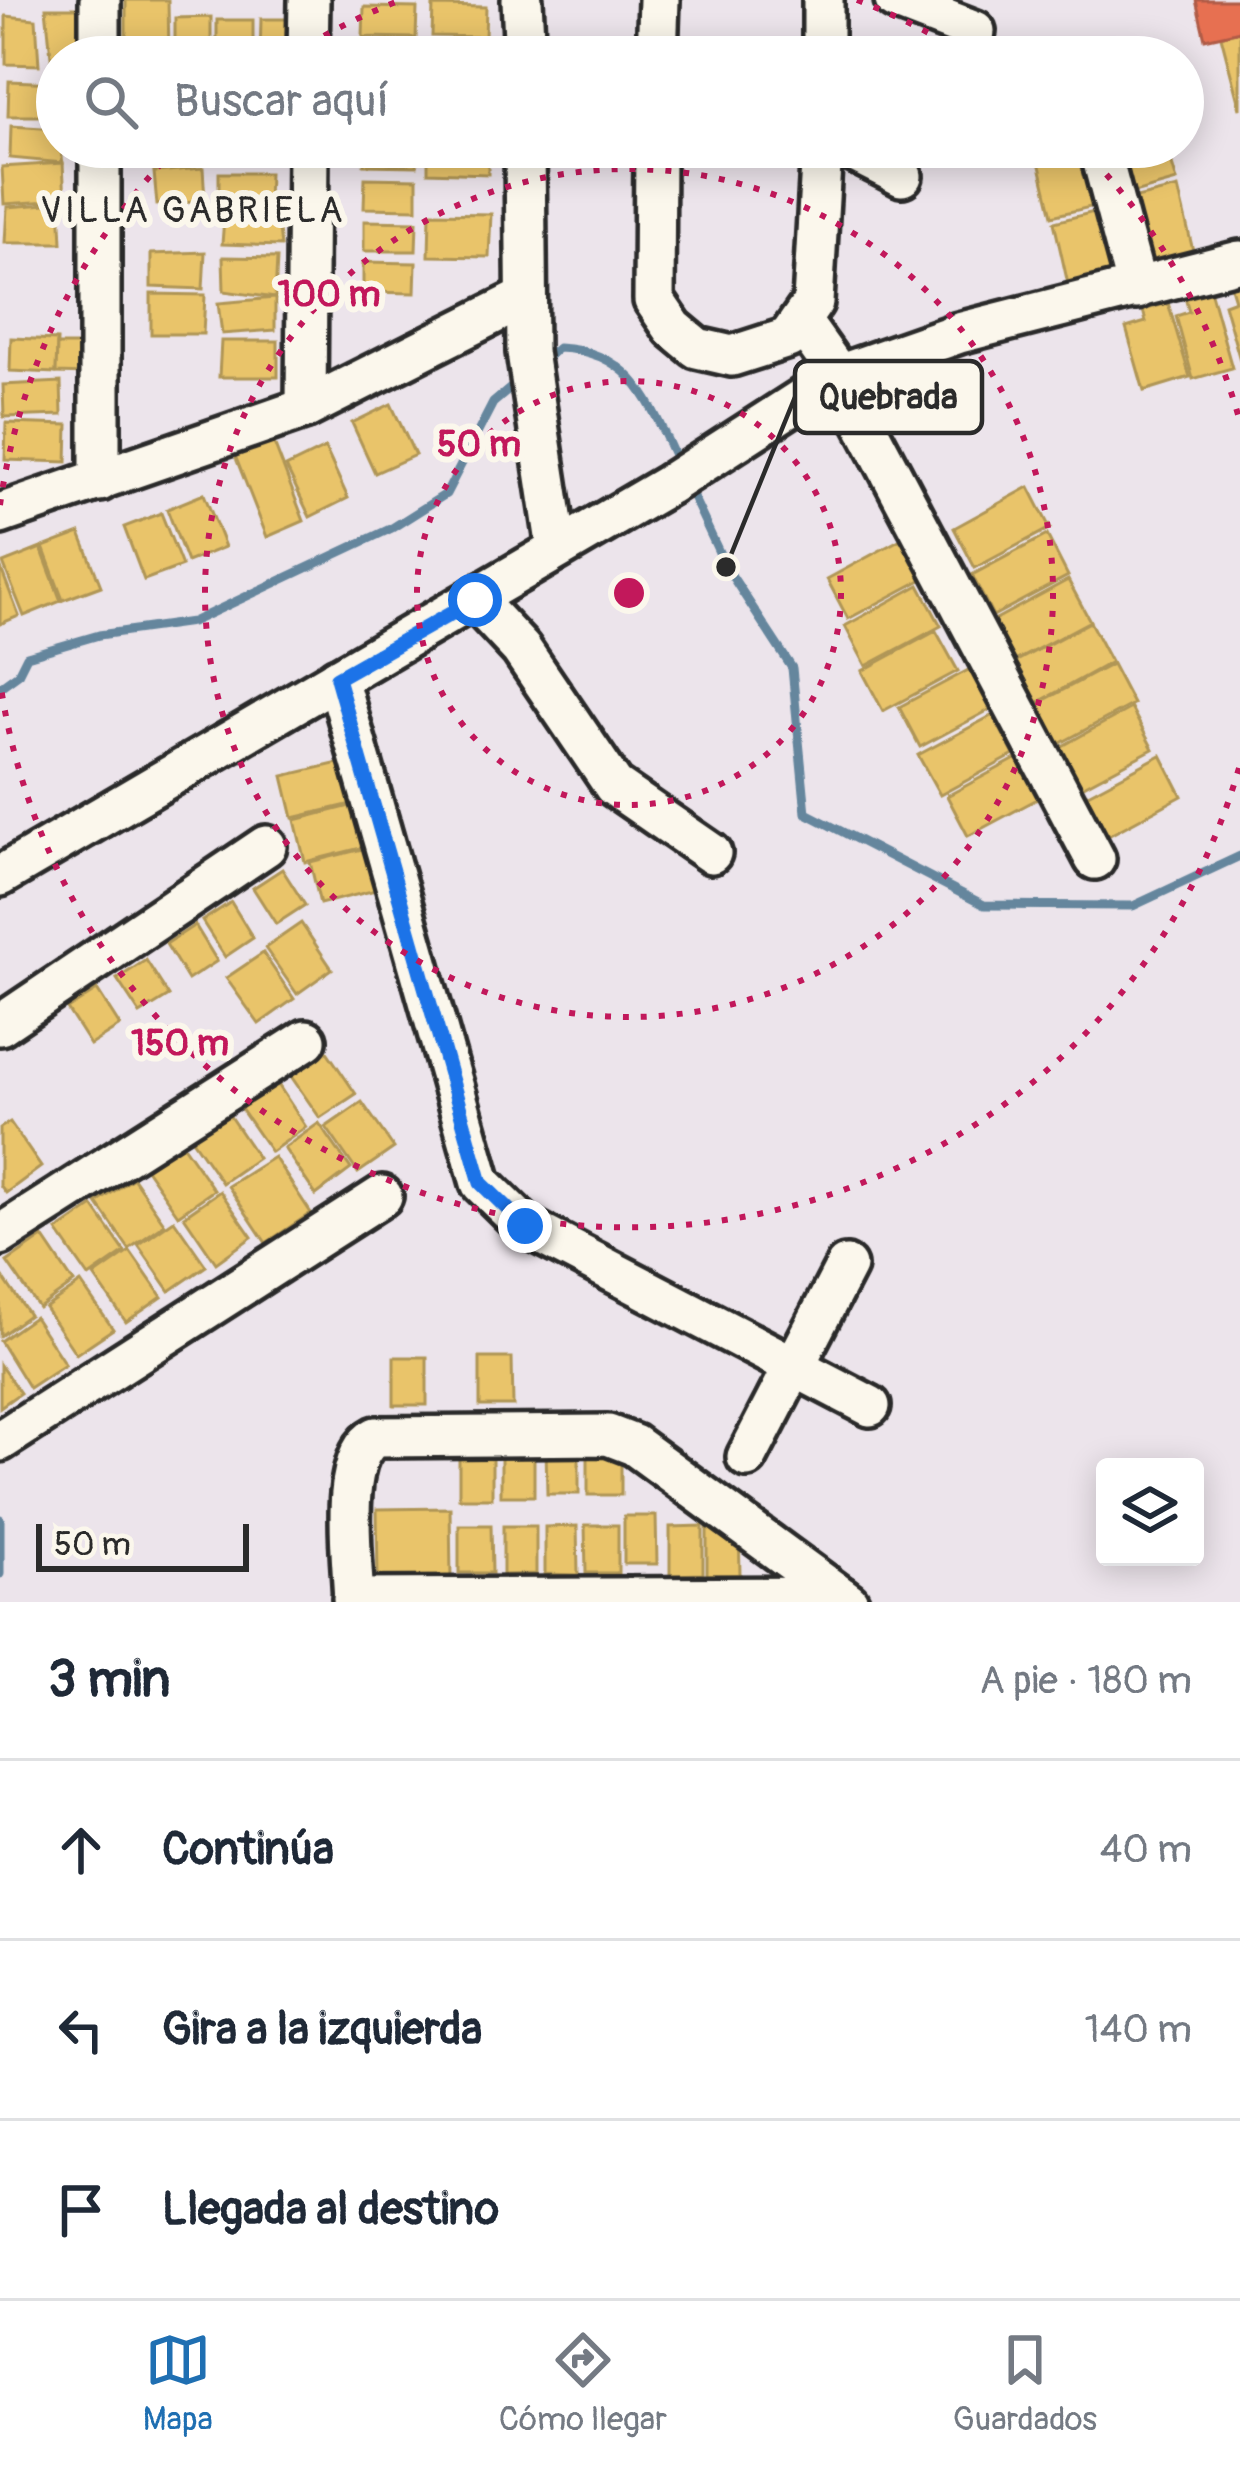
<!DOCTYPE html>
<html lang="es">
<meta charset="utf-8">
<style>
body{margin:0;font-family:Pangolin,sans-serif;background:#f2f2f3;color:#1f2937}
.controls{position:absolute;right:36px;bottom:36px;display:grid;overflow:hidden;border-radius:12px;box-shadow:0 6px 30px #0003}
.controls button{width:108px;height:108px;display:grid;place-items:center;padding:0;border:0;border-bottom:3px solid #e0e1e3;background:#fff;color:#1f2937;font:60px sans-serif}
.scale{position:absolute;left:36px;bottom:30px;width:213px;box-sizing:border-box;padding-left:12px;border:6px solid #2b2b2b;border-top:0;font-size:33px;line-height:42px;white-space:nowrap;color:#2b2b2b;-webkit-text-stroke:9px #fbf7ec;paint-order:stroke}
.stop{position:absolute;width:36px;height:36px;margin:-27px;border:9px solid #1a73e8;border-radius:50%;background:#fff}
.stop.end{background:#1a73e8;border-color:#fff;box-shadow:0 3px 12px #0008}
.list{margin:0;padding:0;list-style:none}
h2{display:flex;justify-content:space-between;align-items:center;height:156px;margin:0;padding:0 48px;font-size:51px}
h2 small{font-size:39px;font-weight:400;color:#747a83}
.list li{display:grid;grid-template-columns:78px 1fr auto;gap:36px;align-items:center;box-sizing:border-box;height:180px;padding:0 48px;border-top:3px solid #e0e1e3}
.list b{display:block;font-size:45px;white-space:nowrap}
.list em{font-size:39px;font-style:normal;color:#747a83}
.icon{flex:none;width:66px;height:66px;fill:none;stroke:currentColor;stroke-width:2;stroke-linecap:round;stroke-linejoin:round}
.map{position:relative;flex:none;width:1240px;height:1602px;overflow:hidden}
.search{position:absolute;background:#fff;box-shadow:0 6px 30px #0003;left:36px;right:36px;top:36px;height:132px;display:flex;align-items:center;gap:30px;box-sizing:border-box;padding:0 42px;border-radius:66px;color:#747a83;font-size:45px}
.sheet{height:696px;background:#fff}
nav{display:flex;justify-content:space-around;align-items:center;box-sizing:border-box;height:168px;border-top:3px solid #e0e1e3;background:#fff;font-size:33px;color:#747a83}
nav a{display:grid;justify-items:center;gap:6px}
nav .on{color:#1f6fb2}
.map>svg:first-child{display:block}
.homes{fill:#e9c46a;stroke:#b09657;stroke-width:3}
.shops{fill:#e76f51;stroke:#af5b46;stroke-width:3}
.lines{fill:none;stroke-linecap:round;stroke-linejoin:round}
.stream{stroke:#65869d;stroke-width:9}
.minor-casing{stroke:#2b2b2b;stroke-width:48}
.minor{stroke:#fbf7ec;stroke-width:39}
.route{stroke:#1a73e8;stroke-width:15}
.ring{fill:none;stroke:#c2185b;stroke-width:6;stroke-dasharray:6 12}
.labels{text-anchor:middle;stroke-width:12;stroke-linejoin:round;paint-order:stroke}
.neighbourhood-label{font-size:36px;letter-spacing:3px;fill:#2b2b2b;stroke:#fbf7ec}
.centre{fill:#c2185b;stroke:#fbf7ec;stroke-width:6}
.ring-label{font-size:36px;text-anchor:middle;font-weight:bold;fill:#c2185b;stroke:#fbf7ec;stroke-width:12;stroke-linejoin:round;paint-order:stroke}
.leader{fill:none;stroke:#2b2b2b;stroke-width:4.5}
.callout-dot{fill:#2b2b2b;stroke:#fbf7ec;stroke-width:4.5}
.callout{fill:#fbf7ec;stroke:#2b2b2b;stroke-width:4.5}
.callout-label{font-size:36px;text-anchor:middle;font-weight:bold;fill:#2b2b2b}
</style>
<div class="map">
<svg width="1240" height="1602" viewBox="0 0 1240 1602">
<rect width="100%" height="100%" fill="#ece4eb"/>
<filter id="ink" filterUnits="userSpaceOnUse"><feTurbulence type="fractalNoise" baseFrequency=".00833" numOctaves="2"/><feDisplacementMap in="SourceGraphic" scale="24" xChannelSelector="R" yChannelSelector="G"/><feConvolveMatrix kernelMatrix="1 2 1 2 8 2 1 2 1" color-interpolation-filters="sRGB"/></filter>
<g filter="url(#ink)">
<g class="homes">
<polygon points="126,0 168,0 169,57 126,57"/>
<polygon points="433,6 486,7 485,37 432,36"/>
<polygon points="364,7 417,8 416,38 363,37"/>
<polygon points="46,8 84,8 84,57 57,57 57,65 52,66"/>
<polygon points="6,16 36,19 39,65 6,64"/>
<polygon points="211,17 211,57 175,57 175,18"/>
<polygon points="261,19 296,19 296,57 260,57"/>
<rect x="217" y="20" width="36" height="37"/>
<polygon points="1240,31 1240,109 1221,36"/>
<polygon points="338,40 426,41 426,57 338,57"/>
<polygon points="433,49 486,50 485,57 433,57"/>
<polygon points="9,81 57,83 57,116 8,116"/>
<polygon points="11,126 57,129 63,163 10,158"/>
<polygon points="155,147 213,147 212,156 156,154"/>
<polygon points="224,147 277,147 276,161 224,160"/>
<polygon points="365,147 417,147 417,166 364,165"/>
<polygon points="428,147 488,147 488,174 428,172"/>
<polygon points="1085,147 1099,205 1052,216 1036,149"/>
<polygon points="1122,147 1167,147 1177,181 1134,193"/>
<polygon points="63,163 65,200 4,204 2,167"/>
<polygon points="203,168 205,201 157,205 154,172"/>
<polygon points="219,173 269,173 268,201 219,204"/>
<polygon points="365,178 417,179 417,209 364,208"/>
<polygon points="1178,188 1194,255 1151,265 1136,198"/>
<polygon points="60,203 62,243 5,243 7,207"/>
<polygon points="1098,211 1114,273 1068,284 1054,222"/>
<polygon points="430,213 491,214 489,257 429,256"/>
<polygon points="277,214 281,246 222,244 224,218"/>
<polygon points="364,221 417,222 416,251 364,251"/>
<polygon points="205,252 203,289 151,287 151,254"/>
<polygon points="223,257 277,258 275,298 224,291"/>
<polygon points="363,262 416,263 415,293 363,292"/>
<polygon points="1240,281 1240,360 1224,304 1235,300 1230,284"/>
<polygon points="1209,286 1232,368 1193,379 1176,316 1189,312 1184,293"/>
<polygon points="151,294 205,295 203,334 151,334"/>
<polygon points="275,298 275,330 222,334 218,303"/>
<polygon points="1168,303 1190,377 1144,391 1126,328 1146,322 1143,310"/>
<polygon points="11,338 57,340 56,373 10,371"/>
<polygon points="221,341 278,341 278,377 219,377"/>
<polygon points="57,345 87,345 87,374 56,373"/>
<polygon points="61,382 62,415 4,417 3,385"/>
<polygon points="391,404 415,455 375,473 352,423"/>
<polygon points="6,423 68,425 67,462 5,460"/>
<polygon points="272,438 304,521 267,537 234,453"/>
<polygon points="325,448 348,498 310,517 286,467"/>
<polygon points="1029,487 1050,528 975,568 954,528"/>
<polygon points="204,494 225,547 187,562 167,509"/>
<polygon points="161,513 182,566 144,580 124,527"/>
<polygon points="80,533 101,586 63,600 43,547"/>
<polygon points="1047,535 1068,576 993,616 972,575"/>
<polygon points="901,539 923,579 848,619 827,579"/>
<polygon points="41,548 61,601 24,616 3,563"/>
<polygon points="0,566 19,616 0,624"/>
<polygon points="1068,580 1090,621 1015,661 994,620"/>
<polygon points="919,585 941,626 866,666 845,626"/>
<polygon points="1090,622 1111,662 1037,703 1015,662"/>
<polygon points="936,631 958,671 883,711 862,671"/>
<polygon points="1112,664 1133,704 1059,744 1037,704"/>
<polygon points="974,667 995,707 920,747 899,707"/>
<polygon points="1131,708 1153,749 1078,789 1057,749"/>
<polygon points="993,715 1014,755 940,795 918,755"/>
<polygon points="1161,755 1182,796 1108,836 1086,795"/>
<polygon points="1021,756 1043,796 968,836 947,796"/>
<polygon points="347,761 356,803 293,818 283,776"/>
<polygon points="358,804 369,846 305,862 295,820"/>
<polygon points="374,846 384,888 320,904 310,862"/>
<polygon points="282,869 305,905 276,924 253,888"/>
<polygon points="231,902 253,938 225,957 202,921"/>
<polygon points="301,923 332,969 297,994 265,948"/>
<polygon points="195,925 217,961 188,980 166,944"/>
<polygon points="263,953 294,999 259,1024 226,978"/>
<polygon points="146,960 169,996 140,1014 117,979"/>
<polygon points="97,990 120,1026 90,1045 67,1009"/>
<polygon points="324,1047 356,1094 320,1118 288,1072"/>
<polygon points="275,1080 306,1127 271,1152 239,1106"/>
<polygon points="362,1102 394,1148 358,1173 326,1127"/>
<polygon points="227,1112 258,1158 222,1183 190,1137"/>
<polygon points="10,1122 41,1167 6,1193 0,1185 0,1128"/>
<polygon points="319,1123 351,1169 316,1195 284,1148"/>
<polygon points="182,1144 214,1190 178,1215 146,1169"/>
<polygon points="274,1157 311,1213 266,1243 228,1186"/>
<polygon points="133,1178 165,1224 129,1249 97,1203"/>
<polygon points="220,1191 252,1237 216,1263 184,1216"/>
<polygon points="93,1206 125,1252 89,1277 57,1231"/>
<polygon points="174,1220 206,1266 170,1291 138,1245"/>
<polygon points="43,1237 74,1283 39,1308 7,1262"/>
<polygon points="130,1251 162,1297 126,1322 94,1276"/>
<polygon points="0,1273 29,1315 0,1336"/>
<polygon points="81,1283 113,1329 76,1354 45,1308"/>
<polygon points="34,1317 65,1364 29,1388 0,1341"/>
<rect x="394" y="1357" width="33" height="48"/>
<polygon points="480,1358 512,1358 513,1406 480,1406"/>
<polygon points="0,1365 20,1393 0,1407"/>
<polygon points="546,1446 579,1446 579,1494 547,1494"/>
<rect x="588" y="1447" width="33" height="48"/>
<rect x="501" y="1448" width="33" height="48"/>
<rect x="459" y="1450" width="33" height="48"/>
<polygon points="450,1508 451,1580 378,1581 377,1509"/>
<polygon points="624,1516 656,1516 657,1564 624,1564"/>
<polygon points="459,1525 491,1525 492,1573 459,1573"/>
<polygon points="585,1525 618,1525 618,1573 586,1573"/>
<polygon points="503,1526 536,1526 536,1574 503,1575"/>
<polygon points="577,1526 578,1575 545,1574 545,1527"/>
<polygon points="703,1526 703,1574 670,1575 670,1527"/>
<polygon points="707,1527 739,1527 740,1575 707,1575"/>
</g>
<polygon class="shops" points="1196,0 1240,0 1240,31 1205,39"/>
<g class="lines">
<g class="stream">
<path d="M541,363L558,348C635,351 650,404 679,466"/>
<polyline points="688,486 726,567 792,668 806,813 984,905 1133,906 1240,856"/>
<polyline points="0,687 18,674 27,656 99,635 192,622 392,528 446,494 493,403 519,381"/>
<polyline points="0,1519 0,1574"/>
</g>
<g class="minor-casing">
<g id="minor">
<polyline points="522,0 525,57"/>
<polyline points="895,0 975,31"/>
<polyline points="100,57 100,0"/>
<polyline points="308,57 309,0"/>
<polyline points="657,57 659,0"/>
<polyline points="823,57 823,0"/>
<polyline points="525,147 527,352 557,549"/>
<polyline points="655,147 654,300 673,328 697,348 732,356 788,338 813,302 822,147"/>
<polyline points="845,147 902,176"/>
<polyline points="1099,147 1137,289"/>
<polyline points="802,323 839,375 1095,859"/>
<polyline points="306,408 308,147"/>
<polyline points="100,481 100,147"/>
<polyline points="0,514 306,408 525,298"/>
<polyline points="475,600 521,649 614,786 711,853"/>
<polyline points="337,678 481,1183 525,1226 870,1406"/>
<polyline points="0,876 668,485 839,375 959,333 1240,261"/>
<polyline points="0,1025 266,846"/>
<polyline points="0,1235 306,1040"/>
<polyline points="0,1441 382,1196"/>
<polyline points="747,1457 846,1266"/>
<polyline points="353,1599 841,1597"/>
<path d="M354,1602C353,1562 337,1456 376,1437L608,1435L634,1445L848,1602"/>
</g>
</g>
<use href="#minor" class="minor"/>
</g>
</g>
<g class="lines" filter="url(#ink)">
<polyline class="route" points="475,600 337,678 481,1183 525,1226"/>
</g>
<g class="ring">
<circle cx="629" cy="593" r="212"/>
<circle cx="629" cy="593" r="424"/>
<path d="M1239 768A635 635 0 0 1 0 681M0 505A635 635 0 0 1 176 148M293 54A635 635 0 0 1 401 0M857 0A635 635 0 0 1 965 54M1082 148A635 635 0 0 1 1239 418"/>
</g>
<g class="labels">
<g class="neighbourhood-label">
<text x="193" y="222">VILLA GABRIELA</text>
</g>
</g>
<circle cx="629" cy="593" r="18" class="centre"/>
<g class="ring-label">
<text x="329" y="306">100 m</text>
<text x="479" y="456">50 m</text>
<text x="180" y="1055">150 m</text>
</g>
<path class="leader" d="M726 567L795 397"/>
<circle class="callout-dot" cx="726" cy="567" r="12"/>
<rect class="callout" x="795" y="361" width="187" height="72" rx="12"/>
<g class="callout-label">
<text x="888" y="409">Quebrada</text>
</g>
</svg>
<div class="controls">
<button><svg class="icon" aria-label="layers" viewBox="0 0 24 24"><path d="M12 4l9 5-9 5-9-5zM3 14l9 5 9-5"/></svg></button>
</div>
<div class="scale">50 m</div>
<div class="stop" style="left:475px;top:600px"></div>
<div class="stop end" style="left:525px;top:1226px"></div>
<div class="search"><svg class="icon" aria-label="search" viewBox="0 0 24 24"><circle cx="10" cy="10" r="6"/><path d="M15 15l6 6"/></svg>Buscar aquí</div>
</div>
<section class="sheet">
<h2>3 min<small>A pie · 180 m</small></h2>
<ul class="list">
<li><svg class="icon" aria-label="ahead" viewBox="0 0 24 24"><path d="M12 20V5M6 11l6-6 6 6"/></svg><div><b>Continúa</b></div><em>40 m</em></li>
<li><svg class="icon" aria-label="left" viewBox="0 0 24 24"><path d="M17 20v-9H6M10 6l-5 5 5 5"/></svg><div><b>Gira a la izquierda</b></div><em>140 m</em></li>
<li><svg class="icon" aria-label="arrive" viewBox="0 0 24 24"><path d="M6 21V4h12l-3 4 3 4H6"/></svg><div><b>Llegada al destino</b></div></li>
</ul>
</section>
<nav>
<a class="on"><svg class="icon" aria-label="map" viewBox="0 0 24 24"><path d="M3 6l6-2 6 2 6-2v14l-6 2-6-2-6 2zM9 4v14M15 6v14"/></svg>Mapa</a>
<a><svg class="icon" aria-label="directions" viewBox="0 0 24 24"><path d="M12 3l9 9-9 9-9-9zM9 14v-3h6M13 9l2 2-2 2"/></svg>Cómo llegar</a>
<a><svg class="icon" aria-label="saved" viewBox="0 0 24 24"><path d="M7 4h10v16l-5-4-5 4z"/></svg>Guardados</a>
</nav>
